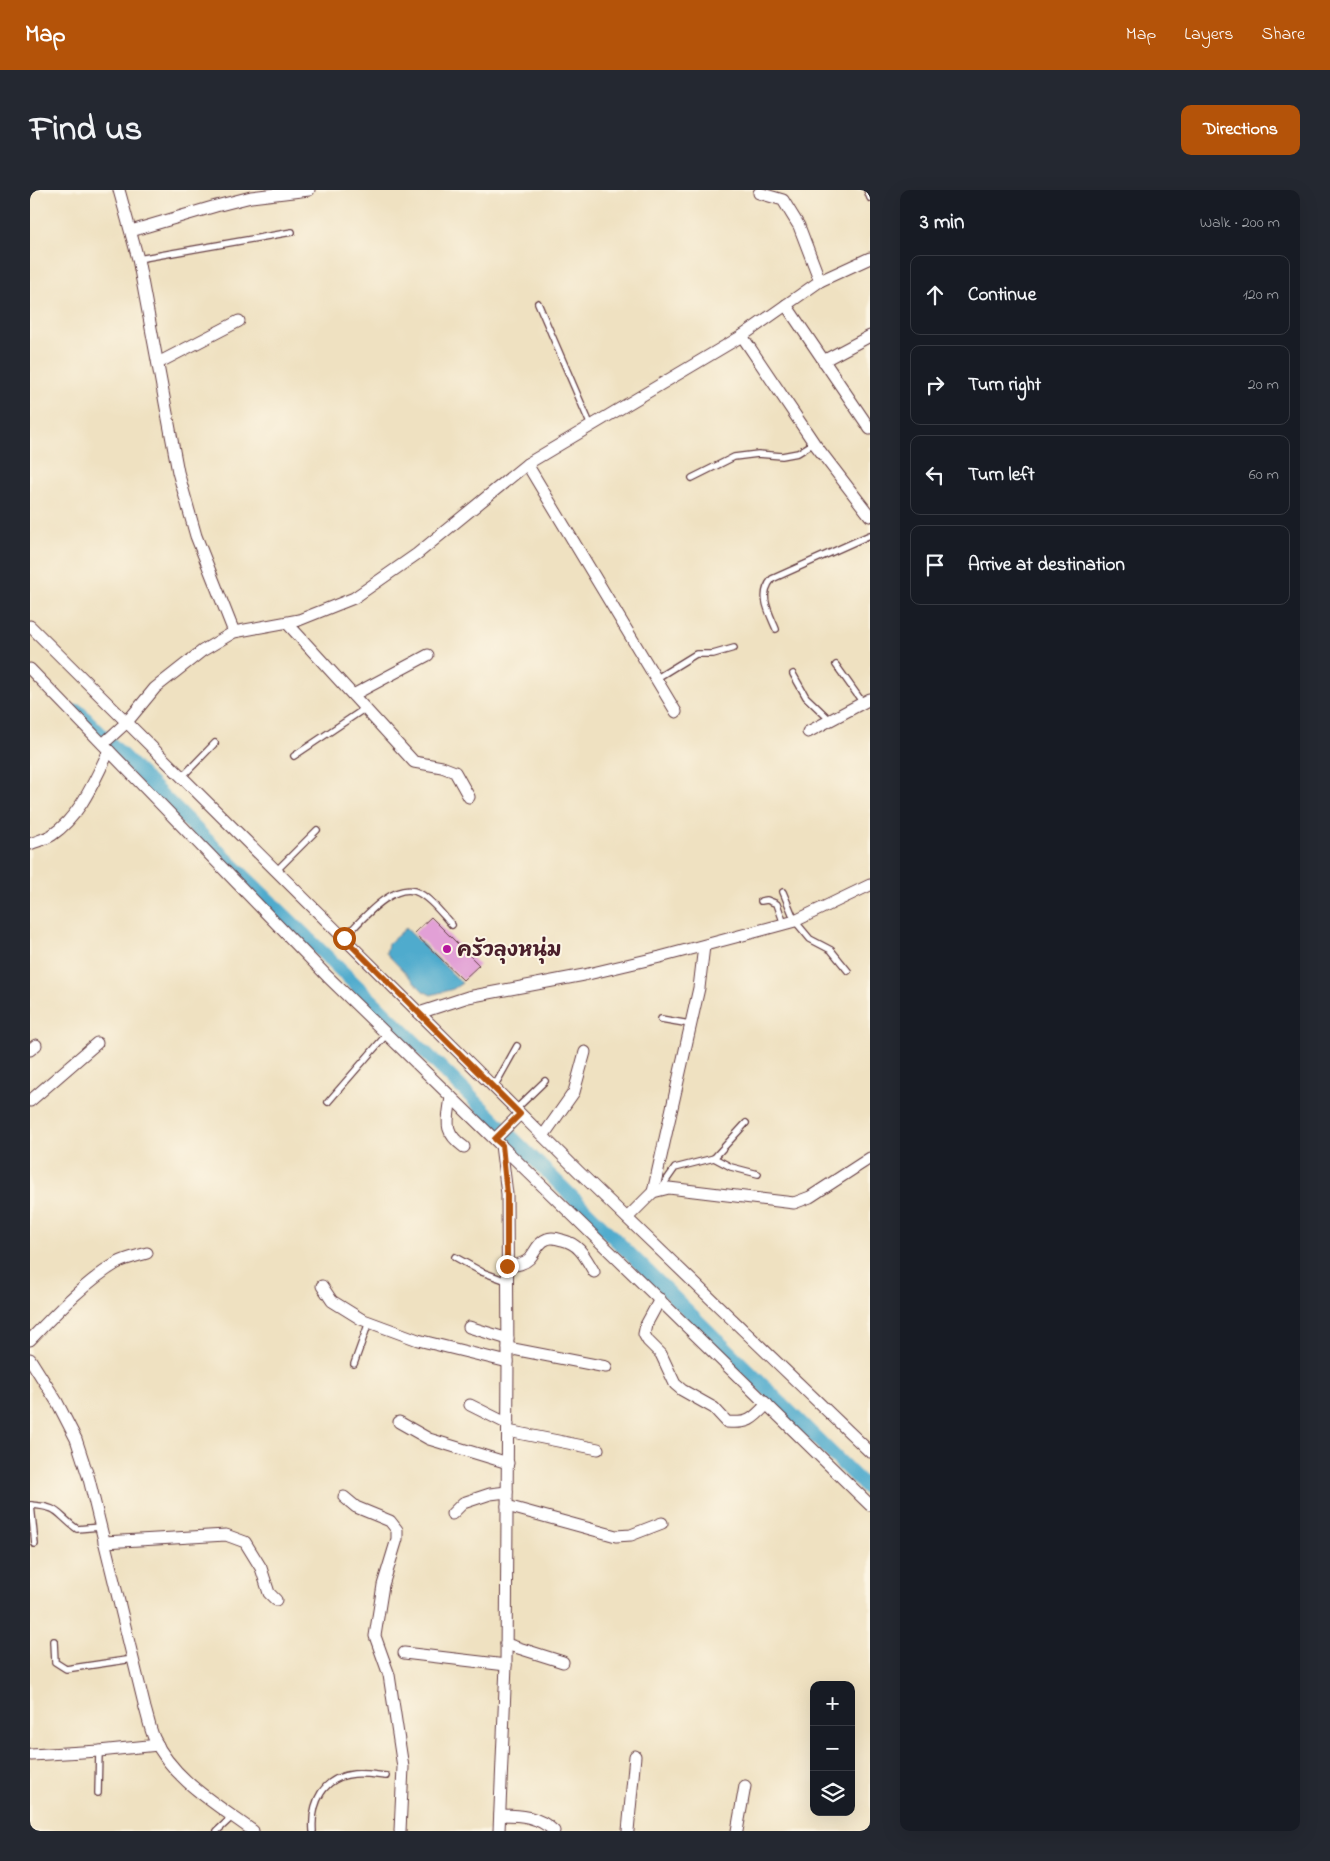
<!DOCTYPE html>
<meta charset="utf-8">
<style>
body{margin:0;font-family:"Indie Flower","Playpen Sans Thai",sans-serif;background:#242831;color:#f1f3f6}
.controls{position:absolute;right:15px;bottom:15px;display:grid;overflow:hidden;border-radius:10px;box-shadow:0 5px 20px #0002}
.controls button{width:45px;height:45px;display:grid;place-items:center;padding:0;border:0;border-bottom:1px solid #363941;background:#171b24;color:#f1f3f6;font:25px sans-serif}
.stop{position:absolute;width:15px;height:15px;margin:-11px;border:4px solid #b45309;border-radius:50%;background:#fff}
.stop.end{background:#b45309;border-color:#fff;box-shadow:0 1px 5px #0008}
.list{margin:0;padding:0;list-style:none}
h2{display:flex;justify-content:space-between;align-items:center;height:65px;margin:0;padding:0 20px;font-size:21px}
h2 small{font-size:16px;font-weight:400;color:#9ea1a6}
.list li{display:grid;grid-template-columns:32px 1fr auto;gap:15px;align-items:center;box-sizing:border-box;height:80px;margin:0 10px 10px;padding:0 10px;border:1px solid #363941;border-radius:10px}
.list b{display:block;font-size:19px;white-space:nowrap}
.list em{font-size:16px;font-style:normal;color:#9ea1a6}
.icon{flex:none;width:28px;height:28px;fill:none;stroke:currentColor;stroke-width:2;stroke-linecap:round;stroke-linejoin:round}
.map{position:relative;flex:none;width:840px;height:1641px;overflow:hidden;border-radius:10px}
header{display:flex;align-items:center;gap:30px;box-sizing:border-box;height:70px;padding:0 25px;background:#b45309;color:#fff}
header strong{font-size:24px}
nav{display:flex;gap:28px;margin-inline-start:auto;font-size:18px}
.intro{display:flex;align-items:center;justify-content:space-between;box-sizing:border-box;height:120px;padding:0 30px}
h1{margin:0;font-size:35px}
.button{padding:12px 22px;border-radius:10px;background:#b45309;color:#fff;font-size:18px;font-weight:700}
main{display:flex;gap:30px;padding:0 30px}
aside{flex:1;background:#171b24;border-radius:10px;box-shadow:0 5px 20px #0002}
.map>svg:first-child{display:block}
.water{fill:#4fabcd;stroke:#4c657c}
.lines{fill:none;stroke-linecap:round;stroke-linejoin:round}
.canal{stroke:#4fabcd;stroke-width:14}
.building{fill:#e2a0d6}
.service-casing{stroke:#633c42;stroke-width:8}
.minor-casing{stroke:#633c42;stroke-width:13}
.service{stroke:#fff;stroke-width:5.5}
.minor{stroke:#fff;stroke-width:11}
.route{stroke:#b45309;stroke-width:6}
.poi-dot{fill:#b5179e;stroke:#fcf5e5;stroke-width:2}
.labels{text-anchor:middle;stroke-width:4;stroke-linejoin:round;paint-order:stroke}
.poi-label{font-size:20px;font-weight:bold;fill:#4a1f2b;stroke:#fcf5e5;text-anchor:start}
</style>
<header>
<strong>Map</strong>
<nav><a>Map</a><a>Layers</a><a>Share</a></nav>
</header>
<div class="intro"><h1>Find us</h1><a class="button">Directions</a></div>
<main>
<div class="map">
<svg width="840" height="1641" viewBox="0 0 840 1641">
<rect width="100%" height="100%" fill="#fcf5e5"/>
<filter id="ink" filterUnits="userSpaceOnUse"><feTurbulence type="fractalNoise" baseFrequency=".02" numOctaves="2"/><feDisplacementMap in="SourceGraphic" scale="10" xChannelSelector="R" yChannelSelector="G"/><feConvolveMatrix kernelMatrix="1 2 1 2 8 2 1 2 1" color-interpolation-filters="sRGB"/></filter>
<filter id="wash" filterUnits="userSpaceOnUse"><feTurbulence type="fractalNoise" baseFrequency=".0096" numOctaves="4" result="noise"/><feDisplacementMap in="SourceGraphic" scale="20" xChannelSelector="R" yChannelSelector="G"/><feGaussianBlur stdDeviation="1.12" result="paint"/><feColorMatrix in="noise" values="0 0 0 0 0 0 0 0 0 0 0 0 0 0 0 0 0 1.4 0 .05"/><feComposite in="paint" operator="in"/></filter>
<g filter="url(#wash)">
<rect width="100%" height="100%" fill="#efe1c1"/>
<polygon class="water" points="376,738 383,745 432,793 423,799 401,805 393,801 356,763 358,754"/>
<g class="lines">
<polyline class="canal" points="48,521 177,650 440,906 840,1301"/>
</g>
<g id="blocks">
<polygon class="building" points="401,727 449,775 433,790 384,743"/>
</g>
</g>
<g filter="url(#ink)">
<use href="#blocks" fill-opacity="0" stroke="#633c42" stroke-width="1"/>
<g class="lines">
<g class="service-casing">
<g id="service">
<polyline points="837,0 840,8"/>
<polyline points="108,69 262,42"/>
<polyline points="508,113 561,236"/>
<polyline points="662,288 704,267 728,264 752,266 768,263 784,253"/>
<path d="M746,439C739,422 728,405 742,389L840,345"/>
<polyline points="806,475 833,513"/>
<polyline points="763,484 776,507 800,530"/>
<polyline points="627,488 666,464 683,464 704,458"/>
<polyline points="264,566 334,519"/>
<polyline points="152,587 185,553"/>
<polyline points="246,681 287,640"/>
<polyline points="753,702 765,731 780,749 801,760 818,781"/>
<polyline points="731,711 737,710 747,714 754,734"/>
<path d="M314,748C330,732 364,689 389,703C402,710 412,724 422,735"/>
<polyline points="631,829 660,834"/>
<polyline points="464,897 487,856"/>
<polyline points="298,912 357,844"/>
<polyline points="486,919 515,891"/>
<polyline points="684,968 701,977 728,984"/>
<polyline points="631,998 645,978 684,968 716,933"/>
<polyline points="425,1067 452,1082 477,1091"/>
<polyline points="324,1174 339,1132"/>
<path d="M0,1315C31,1317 25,1323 47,1339L70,1337"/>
<polyline points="1,1315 5,1354"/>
<polyline points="24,1451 25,1472 36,1479 103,1469"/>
<polyline points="68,1603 69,1561"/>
<polyline points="187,1641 203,1626"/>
<path d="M283,1641C281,1612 293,1587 324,1584C334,1583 346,1585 356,1586"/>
</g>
</g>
<g class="minor-casing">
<g id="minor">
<polyline points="89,0 108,69 148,282 166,346 204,442"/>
<polyline points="729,3 753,10 769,36 790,91"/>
<polyline points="101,41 186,16 221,7 279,0"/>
<polyline points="756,115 840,239"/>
<polyline points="712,146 784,253 840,326"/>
<polyline points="793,171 840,146"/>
<polyline points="128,173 209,131"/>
<polyline points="497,274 646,522"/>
<polyline points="257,433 384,572 412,577 425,582 439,607"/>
<polyline points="0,436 548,981 840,1262"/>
<polyline points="0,479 298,787 840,1315"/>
<polyline points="323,505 398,465"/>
<polyline points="778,542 840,509"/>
<polyline points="73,554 97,532 125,498 172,461 204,442 269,430 324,408 387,364 497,274 712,146 790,91 840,68"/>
<path d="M0,654C7,651 16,649 22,645C51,625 64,591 79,561"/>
<polyline points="389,823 438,807 554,785 630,767 754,734 765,731 840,695"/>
<polyline points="0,860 6,855"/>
<path d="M421,907C418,931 412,941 434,957"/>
<polyline points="0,911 67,853"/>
<polyline points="513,946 544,902 555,862"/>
<polyline points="465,949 490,924"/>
<polyline points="623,1002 669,798 674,756"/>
<polyline points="597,1028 623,1002 639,998 764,1013 780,1007 840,968"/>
<path d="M477,1076C484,1075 493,1075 499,1069C505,1063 508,1052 517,1049C521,1047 529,1049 532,1050C550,1054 555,1067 564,1082"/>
<polyline points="292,1096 302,1111 331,1129 388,1150 478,1172"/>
<path d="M630,1109L616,1135L614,1144L618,1151L631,1164L645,1194L652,1200L684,1218L697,1232C719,1234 723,1229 737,1214"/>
<polyline points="439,1137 478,1149"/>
<path d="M0,1150C26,1123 55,1092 87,1073C96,1068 107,1066 117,1063"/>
<polyline points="478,1158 576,1177"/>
<path d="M0,1169L27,1212L46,1249L59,1289L115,1518C118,1528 120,1539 124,1548C143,1590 188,1615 223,1641"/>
<polyline points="440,1215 478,1234"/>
<polyline points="369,1232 399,1249 478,1273"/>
<polyline points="478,1241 568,1259"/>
<polyline points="314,1307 326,1317 360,1331 367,1340 367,1349 353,1395 345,1446 359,1485 373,1577 370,1641"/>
<polyline points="477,1316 586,1346 601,1345 632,1333"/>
<polyline points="422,1324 433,1313 460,1304 477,1302"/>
<polyline points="74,1352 196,1345 215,1352 231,1378 239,1403 246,1410"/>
<polyline points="476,1454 533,1472"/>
<polyline points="374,1463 476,1475"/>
<polyline points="1,1565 69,1561 128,1555"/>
<path d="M470,1625C491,1625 508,1626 524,1641"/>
<polyline points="469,1641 476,1475 478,1172 477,1004 471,955"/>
<polyline points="598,1641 605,1566"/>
<polyline points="707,1641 715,1596"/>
</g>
</g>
<use href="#service" class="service"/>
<use href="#minor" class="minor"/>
</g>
</g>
<g class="lines" filter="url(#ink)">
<polyline class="route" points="314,748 490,924 465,949 472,955 477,1004 477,1076"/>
</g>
<circle class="poi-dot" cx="417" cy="759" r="5"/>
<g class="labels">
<g class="poi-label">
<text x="427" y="766">ครัวลุงหนุ่ม</text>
</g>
</g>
</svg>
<div class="controls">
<button>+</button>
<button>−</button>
<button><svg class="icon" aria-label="layers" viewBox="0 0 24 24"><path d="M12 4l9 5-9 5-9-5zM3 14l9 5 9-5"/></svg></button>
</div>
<div class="stop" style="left:314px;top:748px"></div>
<div class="stop end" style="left:477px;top:1076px"></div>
</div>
<aside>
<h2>3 min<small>Walk · 200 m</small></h2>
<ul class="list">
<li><svg class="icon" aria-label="ahead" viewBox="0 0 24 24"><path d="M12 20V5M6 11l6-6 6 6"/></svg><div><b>Continue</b></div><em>120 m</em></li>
<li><svg class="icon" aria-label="right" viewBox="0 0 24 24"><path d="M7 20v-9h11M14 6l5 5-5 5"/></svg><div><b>Turn right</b></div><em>20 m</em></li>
<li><svg class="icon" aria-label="left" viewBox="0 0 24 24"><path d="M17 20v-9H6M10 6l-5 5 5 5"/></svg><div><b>Turn left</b></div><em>60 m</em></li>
<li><svg class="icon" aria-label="arrive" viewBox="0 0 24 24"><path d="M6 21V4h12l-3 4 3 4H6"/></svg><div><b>Arrive at destination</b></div></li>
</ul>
</aside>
</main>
